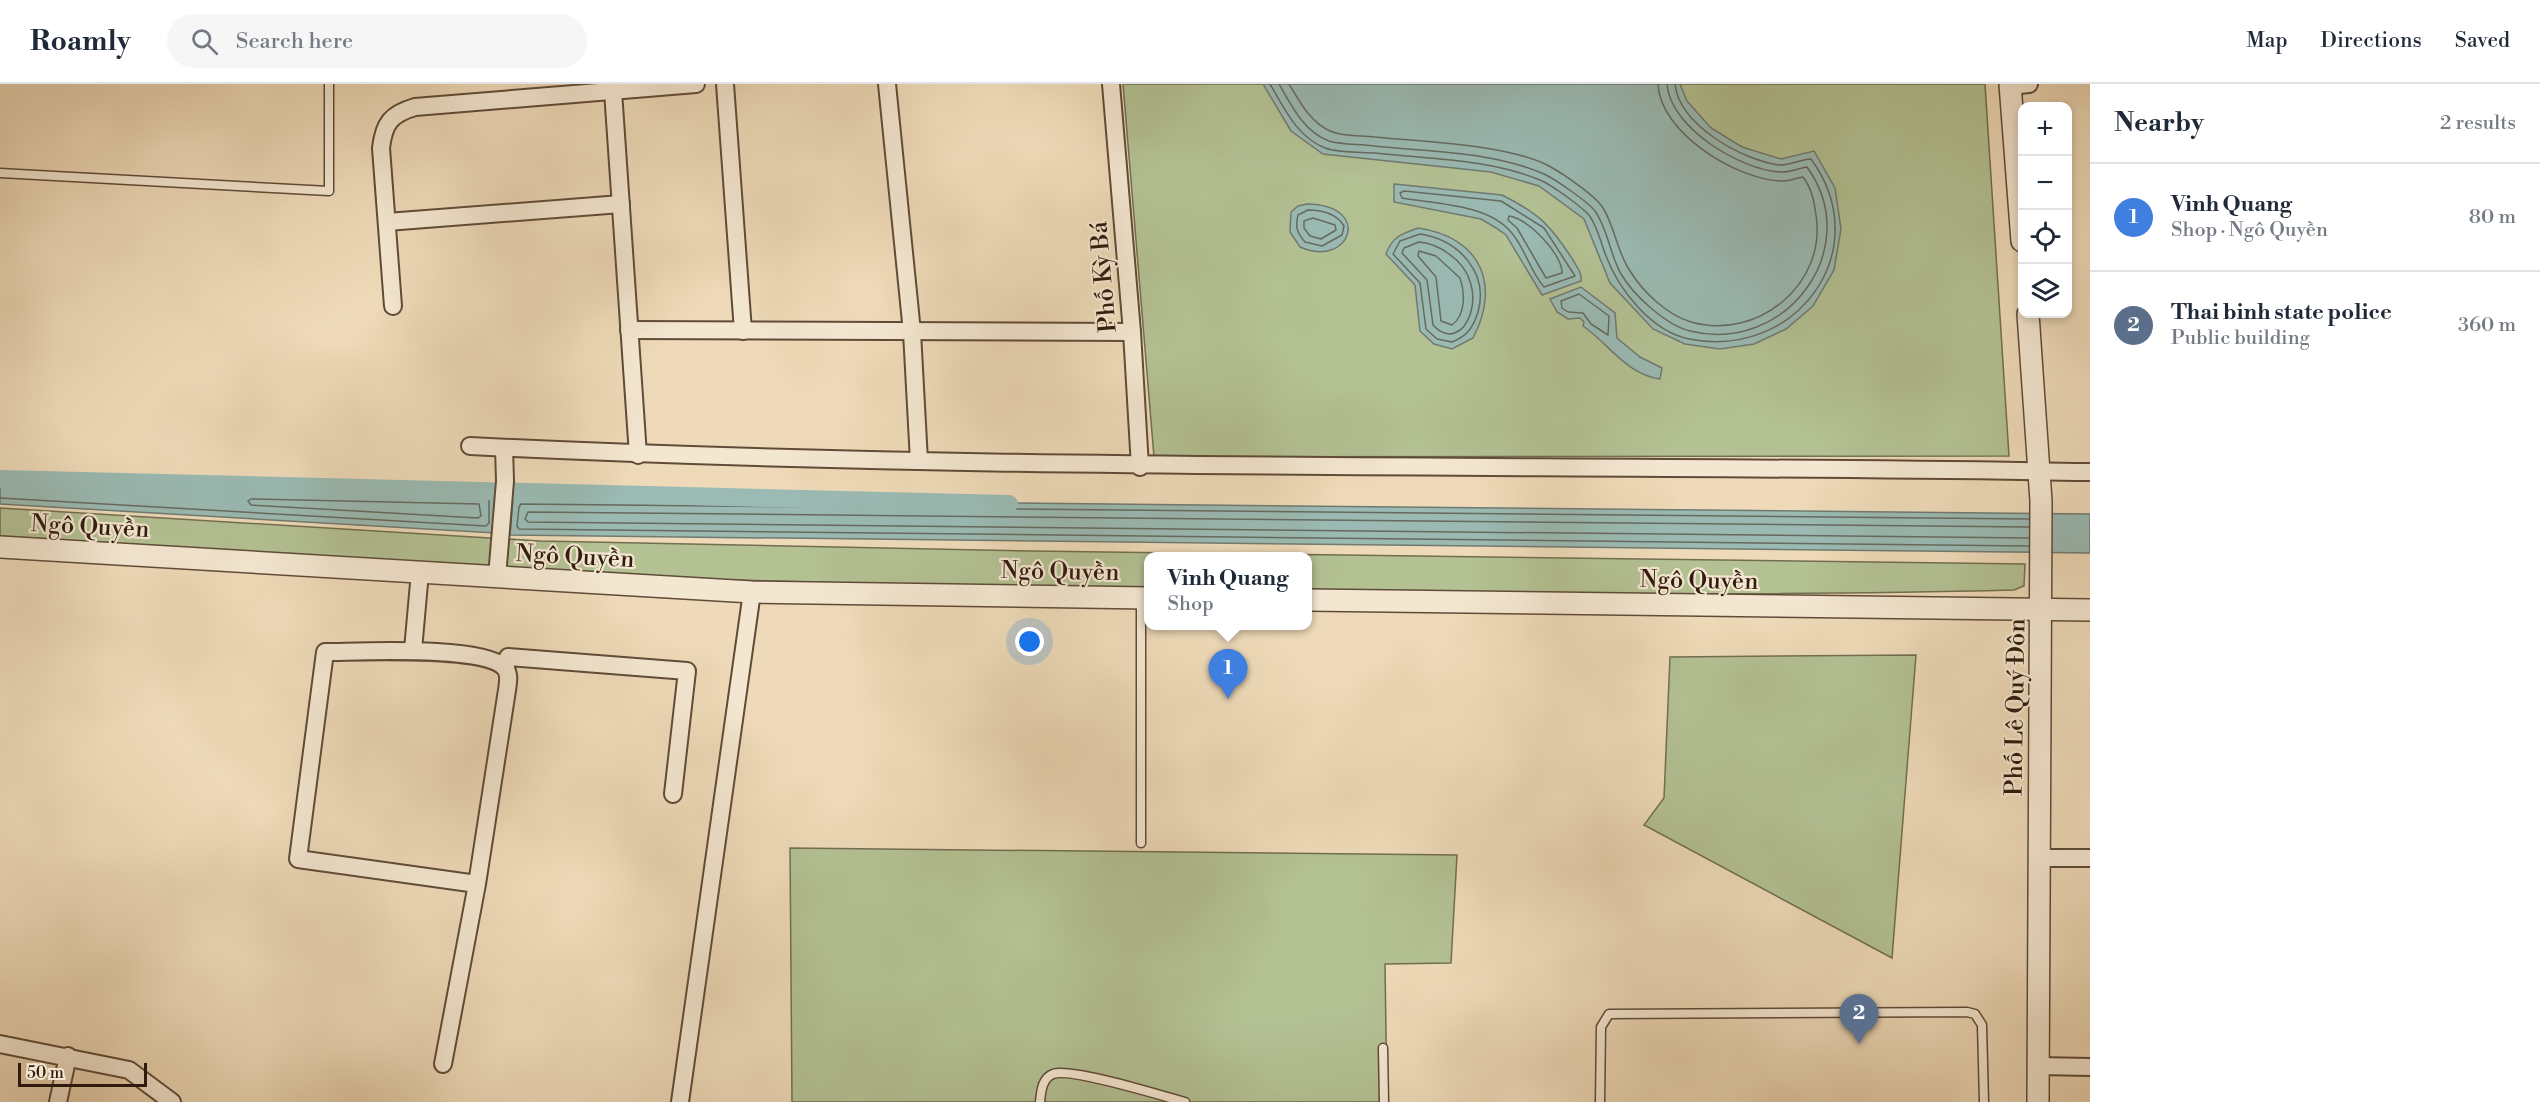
<!DOCTYPE html>
<meta charset="utf-8">
<style>
body{margin:0;font-family:"Libre Bodoni",serif;background:#f6f6f7;color:#1f2937}
.controls{position:absolute;right:18px;top:18px;display:grid;overflow:hidden;border-radius:12px;box-shadow:0 3px 9px #0003}
.controls button{width:54px;height:54px;display:grid;place-items:center;padding:0;border:0;border-bottom:2px solid #e0e1e3;background:#fff;color:#1f2937;font:30px sans-serif}
.scale{position:absolute;left:18px;bottom:15px;width:129px;box-sizing:border-box;padding-left:6px;border:3px solid #311b0d;border-top:0;font-size:16px;line-height:21px;white-space:nowrap;color:#311b0d;-webkit-text-stroke:4px #f4e7d1;paint-order:stroke}
.you{position:absolute;left:1030px;top:558px;width:21px;height:21px;margin:-15px;border:4px solid #fff;border-radius:50%;background:#1a73e8;box-shadow:0 0 0 9px #1a73e833}
.badge{display:grid;place-items:center;width:39px;height:39px;border-radius:50%;background:#7c3aed;color:#fff;font-size:20px;font-weight:700}
.pin{position:absolute;translate:-50% -50px;filter:drop-shadow(0 2px 3px #0008)}
.pin::after{content:'';position:absolute;top:32px;width:21px;height:18px;background:inherit;clip-path:polygon(0 0,100% 0,50% 100%)}
.popup{position:absolute;left:1144px;top:468px;width:168px;height:78px;box-sizing:border-box;display:grid;place-content:center;border-radius:12px;background:#fff;filter:drop-shadow(0 2px 4px #0005);font-size:20px;white-space:nowrap;color:#747a83}
.popup b{font-size:22px;color:#1f2937}
.popup::after{content:'';position:absolute;left:50%;top:100%;margin-left:-12px;border:12px solid transparent;border-top-color:#fff}
.list{margin:0;padding:0;list-style:none}
h2{display:flex;justify-content:space-between;align-items:center;height:78px;margin:0;padding:0 24px;font-size:26px}
h2 small{font-size:20px;font-weight:400;color:#747a83}
.list li{display:grid;grid-template-columns:39px 1fr auto;gap:18px;align-items:center;box-sizing:border-box;height:108px;padding:0 24px;border-top:2px solid #e0e1e3}
.list b{display:block;font-size:22px;white-space:nowrap}
.list p{margin:0;font-size:20px;white-space:nowrap;color:#747a83}
.list em{font-size:20px;font-style:normal;color:#747a83}
.icon{flex:none;width:33px;height:33px;fill:none;stroke:currentColor;stroke-width:2;stroke-linecap:round;stroke-linejoin:round}
.map{position:relative;flex:none;width:2090px;height:1018px;overflow:hidden}
header{display:flex;align-items:center;gap:36px;box-sizing:border-box;height:84px;padding:0 30px;background:#fff;border-bottom:2px solid #e0e1e3}
header strong{font-size:28px}
nav{display:flex;gap:33px;margin-inline-start:auto;font-size:21px}
.search{width:420px;height:54px;background:#f6f6f7;display:flex;align-items:center;gap:15px;box-sizing:border-box;padding:0 21px;border-radius:33px;color:#747a83;font-size:22px}
main{display:flex}
aside{flex:1;background:#fff}
.map>svg:first-child{display:block}
.green{fill:#b3c193;stroke:#726e50;stroke-width:1.5}
.water{fill:#9abab3;stroke:#707a71;stroke-width:1.5}
.lines{fill:none;stroke-linecap:round;stroke-linejoin:round}
.shore{stroke:#666a60;stroke-width:1.5}
.canal{stroke:#9abab3;stroke-width:18}
.service-casing{stroke:#604b38;stroke-width:11}
.minor-casing{stroke:#604b38;stroke-width:20}
.tertiary-casing{stroke:#604b38;stroke-width:24}
.service{stroke:#f4e7d1;stroke-width:8}
.minor{stroke:#f4e7d1;stroke-width:16}
.tertiary{stroke:#f4e7d1;stroke-width:21}
.labels{text-anchor:middle;stroke-width:4.5;stroke-linejoin:round;paint-order:stroke}
.street-label{font-size:24px;fill:#311b0d;stroke:#f4e7d1}
</style>
<header>
<strong>Roamly</strong>
<div class="search"><svg class="icon" aria-label="search" viewBox="0 0 24 24"><circle cx="10" cy="10" r="6"/><path d="M15 15l6 6"/></svg>Search here</div>
<nav><a>Map</a><a>Directions</a><a>Saved</a></nav>
</header>
<main>
<div class="map">
<svg width="2090" height="1018" viewBox="0 0 2090 1018">
<rect width="100%" height="100%" fill="#eedab8"/>
<filter id="stains"><feTurbulence type="fractalNoise" baseFrequency=".00333" numOctaves="4"/><feColorMatrix values="0 0 0 0 .2 0 0 0 0 .09 0 0 0 0 .02 0 0 0 .5 -.17"/></filter>
<radialGradient id="worn" r=".72"><stop offset=".6" stop-color="#630" stop-opacity="0"/><stop offset="1" stop-color="#630" stop-opacity=".3"/></radialGradient>
<g class="green">
<polygon points="1123,0 1985,0 2009,372 1154,373"/>
<path d="M0,424L540,457L1032,467L2025,480L2024,502L2014,506C1779,512 1543,510 1308,507V472H1148V507L624,493L0,452Z"/>
<polygon points="1916,571 1892,874 1644,741 1664,714 1670,573"/>
<polygon points="790,764 1457,771 1451,879 1385,880 1387,1018 792,1018"/>
</g>
<g class="water">
<polygon points="1263,0 1680,0 1687,17 1711,44 1742,63 1781,75 1814,67 1835,104 1841,145 1834,186 1813,222 1786,245 1754,260 1720,265 1685,260 1653,245 1610,199 1584,135 1539,102 1491,88 1323,70 1291,47"/>
<path d="M1394,100L1502,111C1540,130 1551,142 1573,176C1577,184 1582,188 1581,197L1542,211L1506,151L1496,144L1481,135L1394,118Z"/>
<path d="M1307,120C1374,121 1350,185 1300,163L1290,148L1291,128L1298,122Z"/>
<path d="M1418,144C1481,153 1501,201 1473,254L1452,265L1434,260L1420,247L1415,201L1386,170C1392,153 1401,150 1418,144Z"/>
<path d="M1581,203L1615,229L1617,254L1640,273L1662,284L1660,295C1626,290 1609,260 1583,242L1584,238L1580,234L1568,235L1557,228L1550,215Z"/>
<polygon points="0,395 495,407 495,449 0,420"/>
<polygon points="513,414 2090,430 2090,469 510,451"/>
</g>
<g class="lines">
<g class="shore">
<path d="M1270,0C1284,24 1297,53 1325,64C1339,69 1360,68 1375,69C1429,75 1489,75 1540,96C1552,101 1579,121 1588,130C1597,140 1601,160 1606,172C1619,206 1651,247 1689,255C1798,276 1877,165 1811,75C1801,75 1789,82 1779,81C1742,76 1679,41 1675,0"/>
<path d="M1279,0C1291,21 1304,48 1329,57C1342,61 1360,60 1374,62C1429,68 1492,67 1544,90C1555,95 1588,118 1595,127C1608,145 1610,171 1621,190C1634,212 1666,241 1690,247C1785,271 1866,165 1807,83C1799,84 1789,89 1780,88C1741,86 1670,44 1667,0"/>
<path d="M1289,0C1300,18 1310,38 1330,47C1342,53 1362,51 1375,53C1424,58 1507,60 1549,82C1562,89 1596,112 1603,124C1615,143 1617,168 1630,187C1643,208 1667,231 1691,238C1758,257 1827,200 1816,131C1814,117 1812,105 1803,93C1795,94 1788,98 1780,97C1736,95 1660,49 1658,0"/>
<path d="M1404,107L1501,117L1544,144L1575,192L1544,203C1530,187 1525,164 1511,148C1487,120 1436,120 1402,114L1400,109Z"/>
<path d="M1308,126C1322,126 1336,129 1344,142L1342,151L1322,162L1305,158C1297,149 1295,143 1298,131Z"/>
<path d="M1509,132C1528,134 1563,171 1562,189L1546,194L1517,144L1508,136Z"/>
<polygon points="1313,134 1335,141 1336,146 1321,155 1310,152 1304,144 1304,137"/>
<path d="M1420,150C1459,156 1489,189 1478,228C1473,244 1467,252 1452,258L1437,255L1426,245L1420,199L1393,170L1400,157Z"/>
<path d="M1419,158C1430,159 1440,163 1449,170C1496,202 1464,275 1433,241L1427,196L1402,169L1404,164Z"/>
<path d="M1419,167L1436,172L1460,194C1465,208 1466,231 1452,241L1441,237L1436,193L1418,172Z"/>
<polygon points="1579,210 1609,232 1608,251 1591,240 1583,229 1568,228 1562,224 1561,217"/>
<polyline points="0,401 486,412 489,415 489,439 486,442 0,414"/>
<polygon points="251,415 479,420 481,432 478,434 251,421 248,417"/>
<polyline points="2029,454 528,438 525,435 528,428 2029,443"/>
<polyline points="2029,462 519,445 517,442 519,423 521,420 2029,435"/>
</g>
<polyline class="canal" points="0,395 1009,420"/>
<g class="service-casing">
<g id="service">
<polyline points="0,89 329,107 329,0"/>
<polyline points="1141,513 1141,759"/>
<polyline points="1383,964 1384,1018"/>
<path d="M1040,1018C1041,1008 1042,994 1053,990C1070,983 1162,1012 1185,1018"/>
<polyline points="1600,1018 1601,943 1609,930 1967,928 1975,930 1982,941 1984,1018"/>
</g>
</g>
<g class="minor-casing">
<g id="minor">
<polyline points="725,0 743,247"/>
<polyline points="887,0 912,248 919,377"/>
<polyline points="1111,0 1132,248 1140,383"/>
<polyline points="2010,2 2029,0"/>
<polyline points="613,7 638,371"/>
<polyline points="387,138 621,120"/>
<path d="M393,222L381,64C384,39 391,30 415,23L696,0"/>
<polyline points="629,246 1132,248"/>
<path d="M470,362C1010,389 1550,379 2090,388"/>
<polyline points="497,493 505,397 504,364"/>
<polyline points="413,566 420,488"/>
<polyline points="505,584 508,573 687,587 673,710"/>
<polyline points="2038,774 2090,774"/>
<polyline points="0,960 129,986 172,1018"/>
<path d="M443,980L477,800L298,775L325,568C358,568 484,561 505,584C510,590 508,599 507,606L477,800"/>
<polyline points="2038,982 2090,983"/>
<polyline points="58,1018 68,972"/>
<polyline points="680,1018 752,508"/>
</g>
</g>
<g class="tertiary-casing">
<g id="tertiary">
<polyline points="2010,0 2022,157"/>
<polyline points="2028,230 2041,417 2038,1018"/>
<polyline points="0,463 752,508 1148,514"/>
<polyline points="1308,516 2090,526"/>
</g>
</g>
<use href="#service" class="service"/>
<use href="#minor" class="minor"/>
<use href="#tertiary" class="tertiary"/>
</g>
<g class="labels">
<g class="street-label">
<text transform="translate(1103 193) rotate(-95)" y="8">Phố Kỳ Bá</text>
<text transform="translate(90 442) rotate(3)" y="8">Ngô Quyền</text>
<text transform="translate(575 472) rotate(3)" y="8">Ngô Quyền</text>
<text transform="translate(1060 487) rotate(1)" y="8">Ngô Quyền</text>
<text transform="translate(1699 496) rotate(1)" y="8">Ngô Quyền</text>
<text transform="translate(2015 623) rotate(-89)" y="8">Phố Lê Quý Đôn</text>
</g>
</g>
<rect width="100%" height="100%" filter="url(#stains)"/>
<rect width="100%" height="100%" fill="url(#worn)"/>
</svg>
<div class="controls">
<button>+</button>
<button>−</button>
<button><svg class="icon" aria-label="locate" viewBox="0 0 24 24"><circle cx="12" cy="12" r="6"/><path d="M12 2v4M12 18v4M2 12h4M18 12h4"/></svg></button>
<button><svg class="icon" aria-label="layers" viewBox="0 0 24 24"><path d="M12 4l9 5-9 5-9-5zM3 14l9 5 9-5"/></svg></button>
</div>
<div class="scale">50 m</div>
<div class="you"></div>
<div class="pin badge" style="left:1228px;top:615px;background:#3f7fe0">1</div>
<div class="popup"><b>Vinh Quang</b>Shop</div>
<div class="pin badge" style="left:1859px;top:960px;background:#5c6f8a">2</div>
</div>
<aside>
<h2>Nearby<small>2 results</small></h2>
<ul class="list">
<li><span class="badge" style="background:#3f7fe0">1</span><div><b>Vinh Quang</b><p>Shop · Ngô Quyền</p></div><em>80 m</em></li>
<li><span class="badge" style="background:#5c6f8a">2</span><div><b>Thai binh state police</b><p>Public building</p></div><em>360 m</em></li>
</ul>
</aside>
</main>
